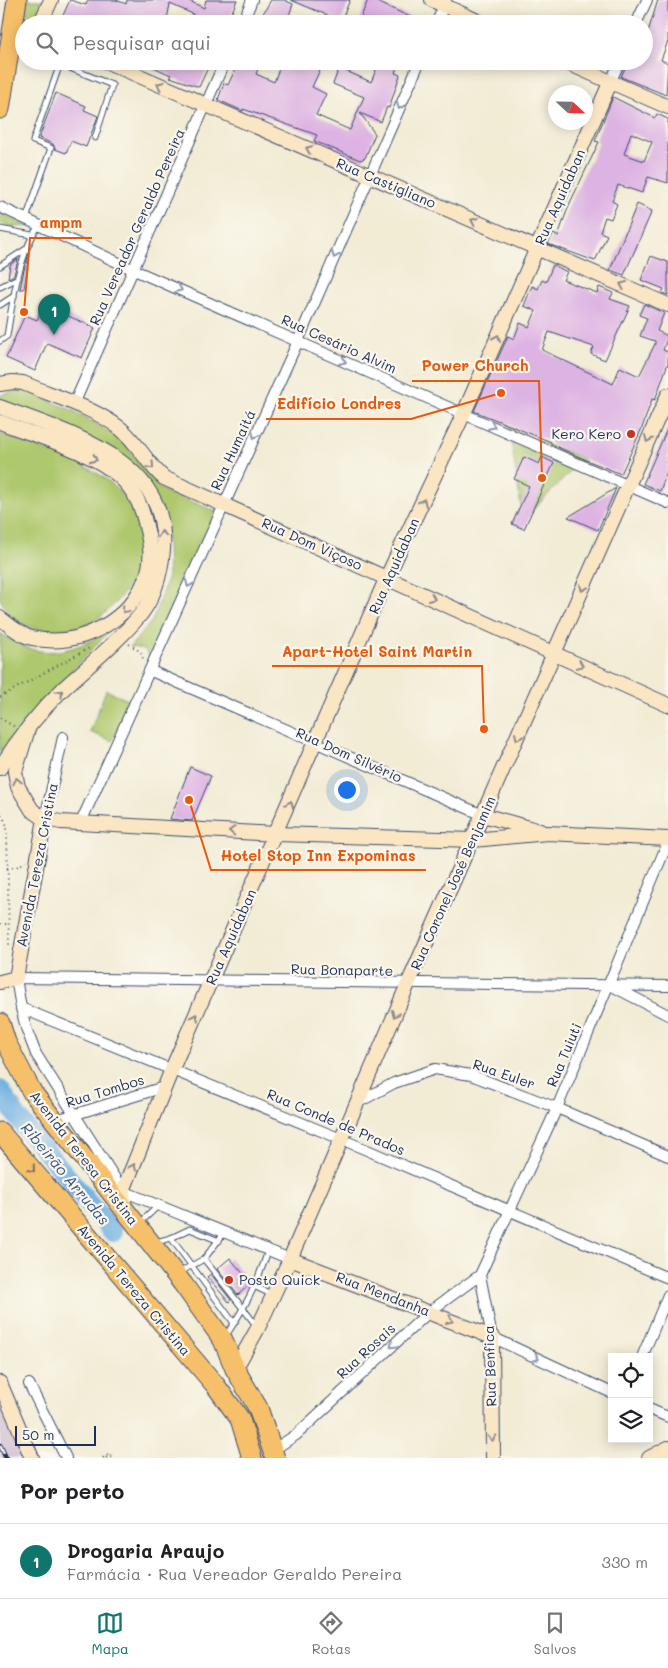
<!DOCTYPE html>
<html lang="pt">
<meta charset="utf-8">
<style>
body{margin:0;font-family:Mali,sans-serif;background:#f6f6f6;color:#202124}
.controls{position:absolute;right:15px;bottom:15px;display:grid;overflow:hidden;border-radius:0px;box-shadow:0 2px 12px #0003}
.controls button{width:45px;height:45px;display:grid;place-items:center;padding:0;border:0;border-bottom:1px solid #e0e0e0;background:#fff;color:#202124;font:25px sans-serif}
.compass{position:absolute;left:548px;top:85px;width:45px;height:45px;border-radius:50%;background:#fff;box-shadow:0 2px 12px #0003;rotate:112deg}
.scale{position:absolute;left:15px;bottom:12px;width:81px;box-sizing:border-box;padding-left:5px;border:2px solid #1b2f5e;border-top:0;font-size:14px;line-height:18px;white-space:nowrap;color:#1b2f5e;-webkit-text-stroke:4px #fbf7ec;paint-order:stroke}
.you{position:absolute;left:346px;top:789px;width:18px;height:18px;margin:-12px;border:4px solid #fff;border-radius:50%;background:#1a73e8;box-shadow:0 0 0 8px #1a73e833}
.badge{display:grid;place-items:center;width:32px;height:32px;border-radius:50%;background:#0f766e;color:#fff;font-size:16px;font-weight:700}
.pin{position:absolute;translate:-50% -41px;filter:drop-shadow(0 1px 2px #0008)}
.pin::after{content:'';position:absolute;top:26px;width:18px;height:15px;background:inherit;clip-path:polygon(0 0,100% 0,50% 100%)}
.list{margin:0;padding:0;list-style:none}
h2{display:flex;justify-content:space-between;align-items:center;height:65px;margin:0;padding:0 20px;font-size:21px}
h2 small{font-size:16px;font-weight:400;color:#757577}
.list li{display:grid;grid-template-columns:32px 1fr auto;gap:15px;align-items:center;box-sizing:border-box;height:75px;padding:0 20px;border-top:1px solid #e0e0e0}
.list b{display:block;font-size:19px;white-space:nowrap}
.list p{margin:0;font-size:16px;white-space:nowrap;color:#757577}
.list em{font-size:16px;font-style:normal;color:#757577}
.icon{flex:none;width:28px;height:28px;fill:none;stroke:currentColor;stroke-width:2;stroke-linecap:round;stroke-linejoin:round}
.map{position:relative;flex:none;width:668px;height:1458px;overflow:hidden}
.search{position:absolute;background:#fff;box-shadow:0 2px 12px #0003;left:15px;right:15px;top:15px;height:55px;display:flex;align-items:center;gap:12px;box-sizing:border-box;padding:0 18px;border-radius:28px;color:#757577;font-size:19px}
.sheet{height:140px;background:#fff}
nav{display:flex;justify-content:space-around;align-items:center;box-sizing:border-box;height:70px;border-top:1px solid #e0e0e0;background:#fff;font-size:14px;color:#757577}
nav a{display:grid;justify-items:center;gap:2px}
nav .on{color:#0f766e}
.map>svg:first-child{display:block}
.industrial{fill:#cebed2}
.green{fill:#aec86d;stroke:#647c66}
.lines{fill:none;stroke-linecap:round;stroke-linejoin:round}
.river{stroke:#70b1e4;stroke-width:20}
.building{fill:#ddb3e3;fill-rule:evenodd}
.lane-casing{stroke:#3b4b70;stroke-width:7}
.street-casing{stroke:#3b4b70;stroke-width:12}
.secondary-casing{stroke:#3b4b70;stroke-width:16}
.highway-casing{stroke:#3b4b70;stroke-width:21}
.path{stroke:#3b4b70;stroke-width:2;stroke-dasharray:1 4;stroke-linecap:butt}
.lane{stroke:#fff;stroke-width:5}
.street{stroke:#fff;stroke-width:10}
.secondary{stroke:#fbe6c4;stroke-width:14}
.highway{stroke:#f6c06b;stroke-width:19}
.rail-casing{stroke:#1b2f5e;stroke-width:5}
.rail{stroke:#fbf7ec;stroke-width:3;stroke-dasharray:9;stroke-linecap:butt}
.path-bridge{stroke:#3b4b70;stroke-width:2;stroke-dasharray:1 4;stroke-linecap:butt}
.oneway{stroke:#8b8a91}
.oneway2{stroke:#8d97ae}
.oneway3{stroke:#7e7064}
.poi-dot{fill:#c8321e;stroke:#fbf7ec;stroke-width:2}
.labels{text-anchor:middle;stroke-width:4.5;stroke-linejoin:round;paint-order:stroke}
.street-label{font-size:14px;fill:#1b2f5e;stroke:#fbf7ec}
.poi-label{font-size:14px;fill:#1b2f5e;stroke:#fbf7ec;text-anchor:end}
.water-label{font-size:15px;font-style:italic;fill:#355686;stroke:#fbf7ec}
.leader{fill:none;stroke:#e8590c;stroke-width:2}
.callout-dot{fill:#e8590c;stroke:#fbf7ec;stroke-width:2}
.callout-label{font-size:15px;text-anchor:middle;font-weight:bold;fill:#e8590c;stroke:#fbf7ec;stroke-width:4.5;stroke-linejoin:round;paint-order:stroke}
</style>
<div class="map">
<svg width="668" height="1458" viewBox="0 0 668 1458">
<rect width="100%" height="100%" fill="#fbf7ec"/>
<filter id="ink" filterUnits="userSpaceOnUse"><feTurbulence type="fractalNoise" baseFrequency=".02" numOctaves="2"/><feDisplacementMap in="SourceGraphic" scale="10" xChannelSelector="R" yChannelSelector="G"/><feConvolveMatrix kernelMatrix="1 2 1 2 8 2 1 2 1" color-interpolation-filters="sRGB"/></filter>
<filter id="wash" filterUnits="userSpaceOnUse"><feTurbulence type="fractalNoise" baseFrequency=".0096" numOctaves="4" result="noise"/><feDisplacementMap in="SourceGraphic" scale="20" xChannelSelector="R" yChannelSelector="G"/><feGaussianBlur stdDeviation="1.12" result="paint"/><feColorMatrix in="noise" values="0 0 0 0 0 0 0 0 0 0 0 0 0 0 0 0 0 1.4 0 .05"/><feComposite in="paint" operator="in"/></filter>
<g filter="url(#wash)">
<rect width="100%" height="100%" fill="#f2ecd5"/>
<polygon class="industrial" points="0,1407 9,1426 24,1458 0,1458"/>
<g class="green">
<polygon points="27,0 45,0 39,14 33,17 24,12"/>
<polygon points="0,213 28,226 12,227 0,223"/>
<polygon points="24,389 78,413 119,438 161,489 217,512 152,660 144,649 130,647 152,621 168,577 167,540 153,496 0,402 1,395"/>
<polygon points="509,427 547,445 584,458 523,520"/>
<path d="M0,434C33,446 97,464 119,491C134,508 142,537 139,559C136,583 110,613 89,624C84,627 77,627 71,628C40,634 16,628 0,599Z"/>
<path d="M109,631L19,728L0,752V633C41,662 68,654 109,631Z"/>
<polygon points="106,690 130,701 112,741 90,732"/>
</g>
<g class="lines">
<polyline class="river" points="0,1090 18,1118 113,1232"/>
</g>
<g id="blocks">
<g class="building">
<polygon points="70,0 86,5 88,0 116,0 126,4 127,0 187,0 204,8 206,0 237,0 227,24 189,24 193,14 170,4 166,24 59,24"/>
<polygon points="271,0 284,0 293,4 286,24 257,24"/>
<polygon points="291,0 350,0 341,21"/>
<polygon points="368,0 378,0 377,2 426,24 358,24"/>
<polygon points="658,0 668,0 668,41 661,60 668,63 666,95 621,77 628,61 644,61 644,34 647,35"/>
<polygon points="140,61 211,61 199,87 170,77 171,75"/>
<polygon points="239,61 261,61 256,74 274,82 282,61 324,61 312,87 326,94 316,115 350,130 364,97 333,84 339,68 371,82 380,61 399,61 395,73 400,75 389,108 387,107 381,122 360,113 375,134 365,158 360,160 314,141 317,135 243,109 243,111 218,100 224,83 228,85"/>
<polygon points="56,93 86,106 84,110 98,116 86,147 71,141 66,153 55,149 53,144 39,138"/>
<path d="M613,97L655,118L657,114L668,119V183L648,177L642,193L618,185L612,201L617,204L611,219L605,217L600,232L607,235L595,261L548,244L553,234L558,236L569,205L599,142L595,141ZM631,133L652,142L644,161L624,154Z"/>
<polygon points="637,204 652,211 624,275 610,270"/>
<polygon points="29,254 24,289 20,289 25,266"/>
<polygon points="651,256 668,262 668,295 662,293 664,289 641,280"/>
<polygon points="18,259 14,275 8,278 10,265"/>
<polygon points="553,265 567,272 563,280 597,293 599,287 613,293 610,299 630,306 605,360 591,354 594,347 549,332 542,350 613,384 620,367 639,376 655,344 655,341 640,336 647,318 639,315 644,304 664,313 657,331 668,336 663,350 668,352 668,363 655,400 652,399 642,428 621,474 584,459 551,444 551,442 474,411 508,336 514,339 520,323 529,327 536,311 524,306 532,286 538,289 542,280 546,282"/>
<polygon points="44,305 95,328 82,358 47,343 35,371 6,358 25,315 37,320"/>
<polygon points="668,427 668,469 660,491 643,484"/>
<polygon points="524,457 539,464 542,457 554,463 524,529 512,524 529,486 514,479"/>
<polygon points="616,488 598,530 568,517"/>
<polygon points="190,767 211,776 192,821 170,819"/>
<polygon points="230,1258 251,1283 238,1295 217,1269"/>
<polygon points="211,1274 231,1300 229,1302 207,1277"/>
</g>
</g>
</g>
<g filter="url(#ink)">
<use href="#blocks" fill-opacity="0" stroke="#3b4b70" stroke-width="1"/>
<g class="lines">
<g class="lane-casing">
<g id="lane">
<polyline points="26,219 51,148 33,141 60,64 112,85 95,138"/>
<polyline points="0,229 32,235"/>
<polyline points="0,266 26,249"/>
<polyline points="0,287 18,278"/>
<polyline points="0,305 14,296"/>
<path d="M0,341L7,336C13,299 18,257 39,225"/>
<polyline points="140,1223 158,1206"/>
<polyline points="171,1238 190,1229 219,1241"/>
<polyline points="156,1242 171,1238 234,1323"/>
<polyline points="204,1259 256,1325"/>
<polyline points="178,1273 204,1259 224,1233"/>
<polyline points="256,1287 273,1295"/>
<path d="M225,1337C246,1306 256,1286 268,1251"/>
</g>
</g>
<g class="street-casing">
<g id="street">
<polyline points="242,24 252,0"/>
<polyline points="436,24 446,1"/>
<polyline points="636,24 647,0"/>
<polyline points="610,83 620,61"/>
<polyline points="0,207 134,270 668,503"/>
<polyline points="74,404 225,61"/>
<polyline points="151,671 483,815"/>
<polyline points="45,819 63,737"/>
<polyline points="81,822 298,341 420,61"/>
<polyline points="612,986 668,1015"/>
<polyline points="668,986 16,978 21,1008 341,1139 668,1278"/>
<polyline points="21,1008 26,1028 36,1054 123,1191 290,1259"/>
<polyline points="357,1103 394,1083 435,1069 471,1075 557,1108 668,1156"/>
<polyline points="53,1121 164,1087"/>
<polyline points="480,1275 492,1337 612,1393"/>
<polyline points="642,1357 668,1295"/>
<polyline points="29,1384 66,1458"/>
<polyline points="649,1409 668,1417"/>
<polyline points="273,1450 296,1435 429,1312 480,1275 557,1108 668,842"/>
</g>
</g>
<g class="secondary-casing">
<g id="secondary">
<polyline points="432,0 484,24"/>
<polyline points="40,24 51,0"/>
<polyline points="105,61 668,305"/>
<polyline points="563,61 668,107"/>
<path d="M0,384L13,382L23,383C53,396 95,408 121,429C138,443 147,464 164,478L668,705"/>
<path d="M0,407C67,433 170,458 163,550C161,572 155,596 141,614C118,642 90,664 64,688C40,711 18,739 0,768"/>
<path d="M0,422C38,437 90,450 120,477C135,490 142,507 146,526C150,542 153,559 147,575C131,621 79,649 32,638C20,635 9,625 0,618"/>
<polyline points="28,729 15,772 18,787 32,810 45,819 61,822 277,834 473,840 548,833 668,839"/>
<polyline points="483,815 540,831"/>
<polyline points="0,982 16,978 45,819"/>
<polyline points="125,1210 123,1191 172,1069 387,577 464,413 610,83"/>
<polyline points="290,1259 492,1337 493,1458"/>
<polyline points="235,1369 258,1328 290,1259 408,984 668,395"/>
<polyline points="0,1383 32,1458"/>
<polyline points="649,1458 668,1448"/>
</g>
</g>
<g class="highway-casing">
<g id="highway">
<polyline points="0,109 17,0"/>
<polyline points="0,1023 6,1042 32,1092 183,1284 223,1340 235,1369 258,1408 275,1458"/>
<polyline points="0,1132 216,1386 240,1419 252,1458"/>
</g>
</g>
<g class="path">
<polyline points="129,644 141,652 143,659"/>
<polyline points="0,697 89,648"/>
<polyline points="0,718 15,727"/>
<polyline points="0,810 7,826 9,946"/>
<polyline points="7,868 16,867 26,862"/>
<polyline points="0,924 8,924"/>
<polyline points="106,1458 110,1455 113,1458"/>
</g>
<use href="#lane" class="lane"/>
<use href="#street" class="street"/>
<use href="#secondary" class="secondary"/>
<use href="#highway" class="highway"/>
<g class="rail-casing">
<polyline id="rail" points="0,1445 6,1458"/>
</g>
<use href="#rail" class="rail"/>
<polyline class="path-bridge" points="103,1458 106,1455 114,1458"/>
</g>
<defs><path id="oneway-chevron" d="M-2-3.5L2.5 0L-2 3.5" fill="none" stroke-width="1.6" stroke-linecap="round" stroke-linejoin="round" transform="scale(1.25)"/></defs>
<g class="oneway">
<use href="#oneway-chevron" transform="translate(160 85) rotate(-156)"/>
<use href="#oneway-chevron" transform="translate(309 149) rotate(-157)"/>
<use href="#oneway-chevron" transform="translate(474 221) rotate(-156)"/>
<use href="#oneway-chevron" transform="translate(623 285) rotate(-157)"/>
<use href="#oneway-chevron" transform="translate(497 338) rotate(-66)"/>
<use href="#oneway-chevron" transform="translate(648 439) rotate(114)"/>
<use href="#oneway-chevron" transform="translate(94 459) rotate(25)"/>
<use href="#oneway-chevron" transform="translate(151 466) rotate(47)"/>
<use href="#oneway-chevron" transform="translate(423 502) rotate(-65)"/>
<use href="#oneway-chevron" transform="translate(162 534) rotate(-98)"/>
<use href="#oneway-chevron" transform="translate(583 588) rotate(113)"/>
<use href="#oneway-chevron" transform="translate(432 598) rotate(25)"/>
<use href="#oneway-chevron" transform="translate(125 610) rotate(130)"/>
<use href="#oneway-chevron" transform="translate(580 665) rotate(24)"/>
<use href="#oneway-chevron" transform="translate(60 693) rotate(-46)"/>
<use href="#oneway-chevron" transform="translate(518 737) rotate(114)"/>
<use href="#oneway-chevron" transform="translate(17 781) rotate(-103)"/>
<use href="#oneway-chevron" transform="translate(290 804) rotate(-67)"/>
<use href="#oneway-chevron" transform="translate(232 831) rotate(-177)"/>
<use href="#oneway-chevron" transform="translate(395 1014) rotate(113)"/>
<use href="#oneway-chevron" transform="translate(195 1017) rotate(-66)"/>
<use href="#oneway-chevron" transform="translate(133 1167) rotate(-68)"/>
<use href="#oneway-chevron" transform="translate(450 1320) rotate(22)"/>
<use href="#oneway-chevron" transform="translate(492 1438) rotate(88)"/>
</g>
<g class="oneway2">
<use href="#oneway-chevron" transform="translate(400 106) rotate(114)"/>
<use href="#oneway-chevron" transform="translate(335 255) rotate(113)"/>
<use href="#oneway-chevron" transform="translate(179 289) rotate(23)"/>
<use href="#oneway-chevron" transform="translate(343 361) rotate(24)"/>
<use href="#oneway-chevron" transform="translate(492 426) rotate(24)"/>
<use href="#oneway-chevron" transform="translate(255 435) rotate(115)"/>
<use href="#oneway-chevron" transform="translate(189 584) rotate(113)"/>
<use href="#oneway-chevron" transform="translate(393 1345) rotate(137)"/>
<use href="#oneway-chevron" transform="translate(536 1358) rotate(25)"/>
</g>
<use class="oneway3" href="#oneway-chevron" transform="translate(32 1169) rotate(50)"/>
</g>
<g class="poi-dot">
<circle cx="631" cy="434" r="5"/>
<circle cx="229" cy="1280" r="5"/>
</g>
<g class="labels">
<g class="street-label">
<text transform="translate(386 183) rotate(23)" y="5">Rua Castigliano</text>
<text transform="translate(560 197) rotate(-66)" y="5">Rua Aquidaban</text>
<text transform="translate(137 227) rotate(-66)" y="5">Rua Vereador Geraldo Pereira</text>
<text transform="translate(339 344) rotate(24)" y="5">Rua Cesário Alvim</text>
<text transform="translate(233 450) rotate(-65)" y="5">Rua Humaitá</text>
<text transform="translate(312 544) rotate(24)" y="5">Rua Dom Viçoso</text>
<text transform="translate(394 566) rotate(-66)" y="5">Rua Aquidaban</text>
<text transform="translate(349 755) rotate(24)" y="5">Rua Dom Silvério</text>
<text transform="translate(37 865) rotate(-79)" y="5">Avenida Tereza Cristina</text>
<text transform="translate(453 883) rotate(-66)" y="5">Rua Coronel José Benjamim</text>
<text transform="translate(231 937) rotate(-66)" y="5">Rua Aquidaban</text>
<text transform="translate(342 970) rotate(1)" y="5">Rua Bonaparte</text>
<text transform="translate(564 1055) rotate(-67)" y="5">Rua Tuiuti</text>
<text transform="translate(504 1074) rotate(19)" y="5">Rua Euler</text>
<text transform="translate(105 1091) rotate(-17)" y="5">Rua Tombos</text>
<text transform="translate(336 1122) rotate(23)" y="5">Rua Conde de Prados</text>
<text transform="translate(84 1158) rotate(52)" y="5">Avenida Teresa Cristina</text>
<text transform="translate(134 1290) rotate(50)" y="5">Avenida Tereza Cristina</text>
<text transform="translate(383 1294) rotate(21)" y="5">Rua Mendanha</text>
<text transform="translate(366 1351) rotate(-43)" y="5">Rua Rosais</text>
<text transform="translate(490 1366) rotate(-92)" y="5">Rua Benfica</text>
</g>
<g class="poi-label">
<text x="621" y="439">Kero Kero</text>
<text x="239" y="1285" text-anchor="start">Posto Quick</text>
</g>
<g class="water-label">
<text transform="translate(65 1174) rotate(50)" y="5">Ribeirão Arrudas</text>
</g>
</g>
<path class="leader" d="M24 312L30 238H92M542 478L539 381H412M501 393L411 419H266M484 729L482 666H272M189 800L211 870H426"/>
<g class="callout-dot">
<circle cx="24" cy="312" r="5"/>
<circle cx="542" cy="478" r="5"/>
<circle cx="501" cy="393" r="5"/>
<circle cx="484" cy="729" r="5"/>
<circle cx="189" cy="800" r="5"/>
</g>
<g class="callout-label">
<text x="61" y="228">ampm</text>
<text x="475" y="371">Power Church</text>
<text x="339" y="409">Edifício Londres</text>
<text x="377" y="657">Apart-Hotel Saint Martin</text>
<text x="318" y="861">Hotel Stop Inn Expominas</text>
</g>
</svg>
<div class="controls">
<button><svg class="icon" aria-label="locate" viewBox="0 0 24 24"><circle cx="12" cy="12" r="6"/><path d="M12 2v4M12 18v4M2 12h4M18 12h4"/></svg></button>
<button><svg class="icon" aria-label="layers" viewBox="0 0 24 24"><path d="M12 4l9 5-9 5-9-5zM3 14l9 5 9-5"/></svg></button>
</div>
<svg class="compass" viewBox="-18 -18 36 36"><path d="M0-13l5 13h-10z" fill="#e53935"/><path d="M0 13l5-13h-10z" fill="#757577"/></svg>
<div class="scale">50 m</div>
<div class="you"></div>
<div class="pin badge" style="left:54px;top:335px">1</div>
<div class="search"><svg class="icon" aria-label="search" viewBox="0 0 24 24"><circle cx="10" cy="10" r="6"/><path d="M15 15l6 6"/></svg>Pesquisar aqui</div>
</div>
<section class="sheet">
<h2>Por perto<small></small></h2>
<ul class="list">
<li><span class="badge">1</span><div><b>Drogaria Araujo</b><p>Farmácia · Rua Vereador Geraldo Pereira</p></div><em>330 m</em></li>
</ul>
</section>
<nav>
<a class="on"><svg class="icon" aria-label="map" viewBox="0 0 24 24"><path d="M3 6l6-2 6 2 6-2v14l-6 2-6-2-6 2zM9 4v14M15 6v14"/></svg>Mapa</a>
<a><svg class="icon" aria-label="directions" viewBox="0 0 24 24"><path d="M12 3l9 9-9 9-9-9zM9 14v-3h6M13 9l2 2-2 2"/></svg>Rotas</a>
<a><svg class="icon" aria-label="saved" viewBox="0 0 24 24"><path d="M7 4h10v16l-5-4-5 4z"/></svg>Salvos</a>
</nav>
